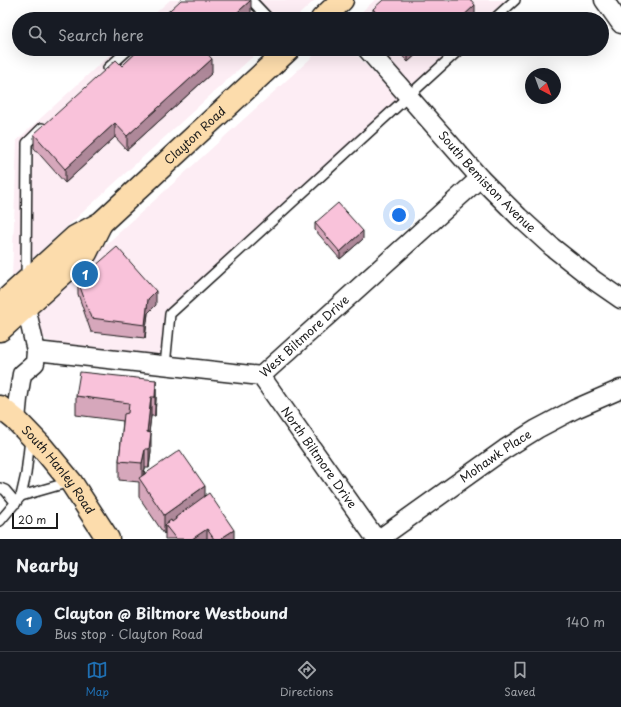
<!DOCTYPE html>
<meta charset="utf-8">
<style>
body{margin:0;font-family:"Playpen Sans",sans-serif;background:#20242c;color:#f1f3f6}
.compass{position:absolute;left:525px;top:68px;width:36px;height:36px;border-radius:50%;background:#171b24;box-shadow:0 4px 16px #0002;rotate:139deg}
.scale{position:absolute;left:12px;bottom:10px;width:46px;box-sizing:border-box;padding-left:4px;border:2px solid #1c1c1c;border-top:0;font-size:11px;line-height:14px;white-space:nowrap;color:#1c1c1c;-webkit-text-stroke:3px #fff;paint-order:stroke}
.you{position:absolute;left:399px;top:215px;width:14px;height:14px;margin:-10px;border:3px solid #fff;border-radius:50%;background:#1a73e8;box-shadow:0 0 0 6px #1a73e833}
.badge{display:grid;place-items:center;width:26px;height:26px;border-radius:50%;background:#1f6fb2;color:#fff;font-size:13px;font-weight:700}
.pin{position:absolute;translate:-50% -50%;border:2px solid #fff;box-shadow:0 1px 4px #0006}
.list{margin:0;padding:0;list-style:none}
h2{display:flex;justify-content:space-between;align-items:center;height:52px;margin:0;padding:0 16px;font-size:17px}
h2 small{font-size:13px;font-weight:400;color:#9ea1a6}
.list li{display:grid;grid-template-columns:26px 1fr auto;gap:12px;align-items:center;box-sizing:border-box;height:60px;padding:0 16px;border-top:1px solid #363941}
.list b{display:block;font-size:15px;white-space:nowrap}
.list p{margin:0;font-size:13px;white-space:nowrap;color:#9ea1a6}
.list em{font-size:13px;font-style:normal;color:#9ea1a6}
.icon{flex:none;width:22px;height:22px;fill:none;stroke:currentColor;stroke-width:2;stroke-linecap:round;stroke-linejoin:round}
.map{position:relative;flex:none;width:621px;height:539px;overflow:hidden}
.search{position:absolute;background:#171b24;box-shadow:0 4px 16px #0002;left:12px;right:12px;top:12px;height:44px;display:flex;align-items:center;gap:10px;box-sizing:border-box;padding:0 14px;border-radius:22px;color:#9ea1a6;font-size:15px}
.sheet{height:112px;background:#171b24}
nav{display:flex;justify-content:space-around;align-items:center;box-sizing:border-box;height:56px;border-top:1px solid #363941;background:#171b24;font-size:11px;color:#9ea1a6}
nav a{display:grid;justify-items:center;gap:2px}
nav .on{color:#1f6fb2}
.map>svg:first-child{display:block}
.built{fill:#fdedf4}
.lines{fill:none;stroke-linecap:round;stroke-linejoin:round}
.lane-casing{stroke:#1c1c1c;stroke-width:12}
.street-casing{stroke:#1c1c1c;stroke-width:21}
.primary-casing{stroke:#1c1c1c;stroke-width:25}
.lane{stroke:#fff;stroke-width:9}
.street{stroke:#fff;stroke-width:18}
.primary{stroke:#fcdcac;stroke-width:22}
.wall{fill:#d6a7bb;stroke:#1c1c1c}
.shaded-wall{fill:#ae8899;stroke:#1c1c1c}
.building{fill:#f9c2da;stroke:#1c1c1c}
.labels{text-anchor:middle;stroke-width:3;stroke-linejoin:round;paint-order:stroke}
.street-label{font-size:12px;fill:#1c1c1c;stroke:#fff}
</style>
<div class="map">
<svg width="621" height="539" viewBox="0 0 621 539">
<rect width="100%" height="100%" fill="#fff"/>
<filter id="ink" filterUnits="userSpaceOnUse"><feTurbulence type="fractalNoise" baseFrequency=".025" numOctaves="2"/><feDisplacementMap in="SourceGraphic" scale="8" xChannelSelector="R" yChannelSelector="G"/><feConvolveMatrix kernelMatrix="1 2 1 2 8 2 1 2 1" color-interpolation-filters="sRGB"/></filter>
<g filter="url(#ink)">
<g class="built">
<polygon points="170,0 315,0 294,19 149,19"/>
<polygon points="375,0 508,0 487,19 358,19 359,14"/>
<polygon points="116,49 261,49 12,277 17,140"/>
<polygon points="321,49 351,49 398,99 165,311 160,355 65,347 52,343 43,338 36,329 34,310"/>
<polygon points="376,49 454,49 411,88"/>
</g>
<g class="lines">
<g class="lane-casing">
<g id="lane">
<polyline points="251,0 269,19"/>
<polyline points="494,19 515,0"/>
<polyline points="108,68 129,49"/>
<polyline points="26,279 27,143 42,128"/>
<polyline points="165,366 170,314 460,49"/>
<polyline points="0,488 5,490 16,503"/>
<polyline points="21,496 70,482"/>
<polyline points="0,521 21,496 26,474 30,439"/>
</g>
</g>
<g class="street-casing">
<g id="street">
<polyline points="604,0 621,24"/>
<path id="s1" d="M367,49L480,178L519,217L552,247L595,281L621,299"/>
<path id="s2" d="M36,351L261,376L480,178"/>
<path id="s3" d="M261,376L376,539"/>
<polyline points="16,420 18,399 22,374 35,363 36,351 26,307"/>
<path id="s4" d="M379,539L505,449L537,429L575,409L621,389"/>
</g>
</g>
<g class="primary-casing">
<g id="primary">
<polyline points="322,19 342,0"/>
<path id="s5" d="M0,305L75,237L101,223L289,49"/>
<polyline points="0,330 86,253 101,223"/>
<path id="s6" d="M0,407L16,420L42,447L71,482L108,539"/>
</g>
</g>
<use href="#lane" class="lane"/>
<use href="#street" class="street"/>
<use href="#primary" class="primary"/>
</g>
<g class="wall">
<polygon points="373,9 475,19 373,19"/>
<polygon points="136,49 212,49 207,54 212,73 127,150 115,137 65,183 34,148 34,134 122,66 136,53"/>
<polygon points="396,49 422,49 408,62"/>
<polygon points="315,223 363,239 340,259 315,230"/>
<polygon points="78,281 156,305 148,313 145,338 91,332 78,294"/>
<polygon points="156,380 156,399 155,416 151,416 149,433 151,451 149,468 145,468 144,475 205,497 234,539 165,539 165,533 164,534 139,497 139,482 119,480 119,461 123,421 76,415 76,396"/>
</g>
<g class="shaded-wall">
<polygon points="251,0 251,14 246,19 230,19"/>
<polygon points="475,5 475,19 460,19"/>
<polygon points="444,16 444,19 440,19"/>
<polygon points="200,49 212,49 200,60"/>
<polygon points="408,49 422,49 408,62"/>
<polygon points="212,59 212,73 127,150 127,136"/>
<polygon points="115,123 115,137 65,183 65,169"/>
<polygon points="363,231 363,239 340,259 340,252"/>
<polygon points="156,291 156,305 148,313 145,338 145,325 148,299"/>
<polygon points="156,380 156,399 155,416 155,397"/>
<polygon points="151,397 151,416 147,449 147,432"/>
<polygon points="151,433 151,451 149,468 149,449"/>
<polygon points="145,449 145,468 142,482 142,463"/>
<polygon points="205,486 205,505 176,519 176,517 176,526 169,523 168,522 168,529 165,525 165,533 164,534 164,515"/>
<polygon points="207,529 207,539 192,539"/>
<polygon points="234,530 234,539 220,539"/>
</g>
<g class="building">
<polygon points="181,0 251,0 230,19 160,19"/>
<polygon points="383,0 471,0 475,5 460,19 447,19 444,16 440,19 382,19 373,9"/>
<polygon points="140,49 203,49 212,59 127,136 115,123 65,169 34,134 116,60 122,66"/>
<polygon points="338,203 363,231 340,252 315,223"/>
<polygon points="117,247 156,291 148,299 145,325 91,318 78,281"/>
<polygon points="80,372 156,380 155,397 151,397 147,432 151,433 149,449 145,449 142,463 119,461 124,414 128,413 129,403 76,396"/>
<polygon points="180,450 205,486 164,515 139,478"/>
<polygon points="209,493 234,530 220,539 214,539 207,529 192,539 176,539 165,525 169,523 168,522 171,520 172,522 176,519 176,517"/>
</g>
</g>
<g class="labels">
<g class="street-label">
<text dy="4" stroke="none"><textPath href="#s5" startOffset="259">Clayton Road</textPath></text>
<text dy="4" stroke="none"><textPath href="#s1" startOffset="179">South Bemiston Avenue</textPath></text>
<text dy="4" stroke="none"><textPath href="#s2" startOffset="285">West Biltmore Drive</textPath></text>
<text dy="4" stroke="none"><textPath href="#s4" startOffset="143">Mohawk Place</textPath></text>
<text dy="4" stroke="none"><textPath href="#s3" startOffset="100">North Biltmore Drive</textPath></text>
<text dy="4" stroke="none"><textPath href="#s6" startOffset="86">South Hanley Road</textPath></text>
</g>
</g>
</svg>
<svg class="compass" viewBox="-18 -18 36 36"><path d="M0-13l5 13h-10z" fill="#e53935"/><path d="M0 13l5-13h-10z" fill="#9ea1a6"/></svg>
<div class="scale">20 m</div>
<div class="you"></div>
<div class="pin badge" style="left:85px;top:274px">1</div>
<div class="search"><svg class="icon" aria-label="search" viewBox="0 0 24 24"><circle cx="10" cy="10" r="6"/><path d="M15 15l6 6"/></svg>Search here</div>
</div>
<section class="sheet">
<h2>Nearby<small></small></h2>
<ul class="list">
<li><span class="badge">1</span><div><b>Clayton @ Biltmore Westbound</b><p>Bus stop · Clayton Road</p></div><em>140 m</em></li>
</ul>
</section>
<nav>
<a class="on"><svg class="icon" aria-label="map" viewBox="0 0 24 24"><path d="M3 6l6-2 6 2 6-2v14l-6 2-6-2-6 2zM9 4v14M15 6v14"/></svg>Map</a>
<a><svg class="icon" aria-label="directions" viewBox="0 0 24 24"><path d="M12 3l9 9-9 9-9-9zM9 14v-3h6M13 9l2 2-2 2"/></svg>Directions</a>
<a><svg class="icon" aria-label="saved" viewBox="0 0 24 24"><path d="M7 4h10v16l-5-4-5 4z"/></svg>Saved</a>
</nav>
